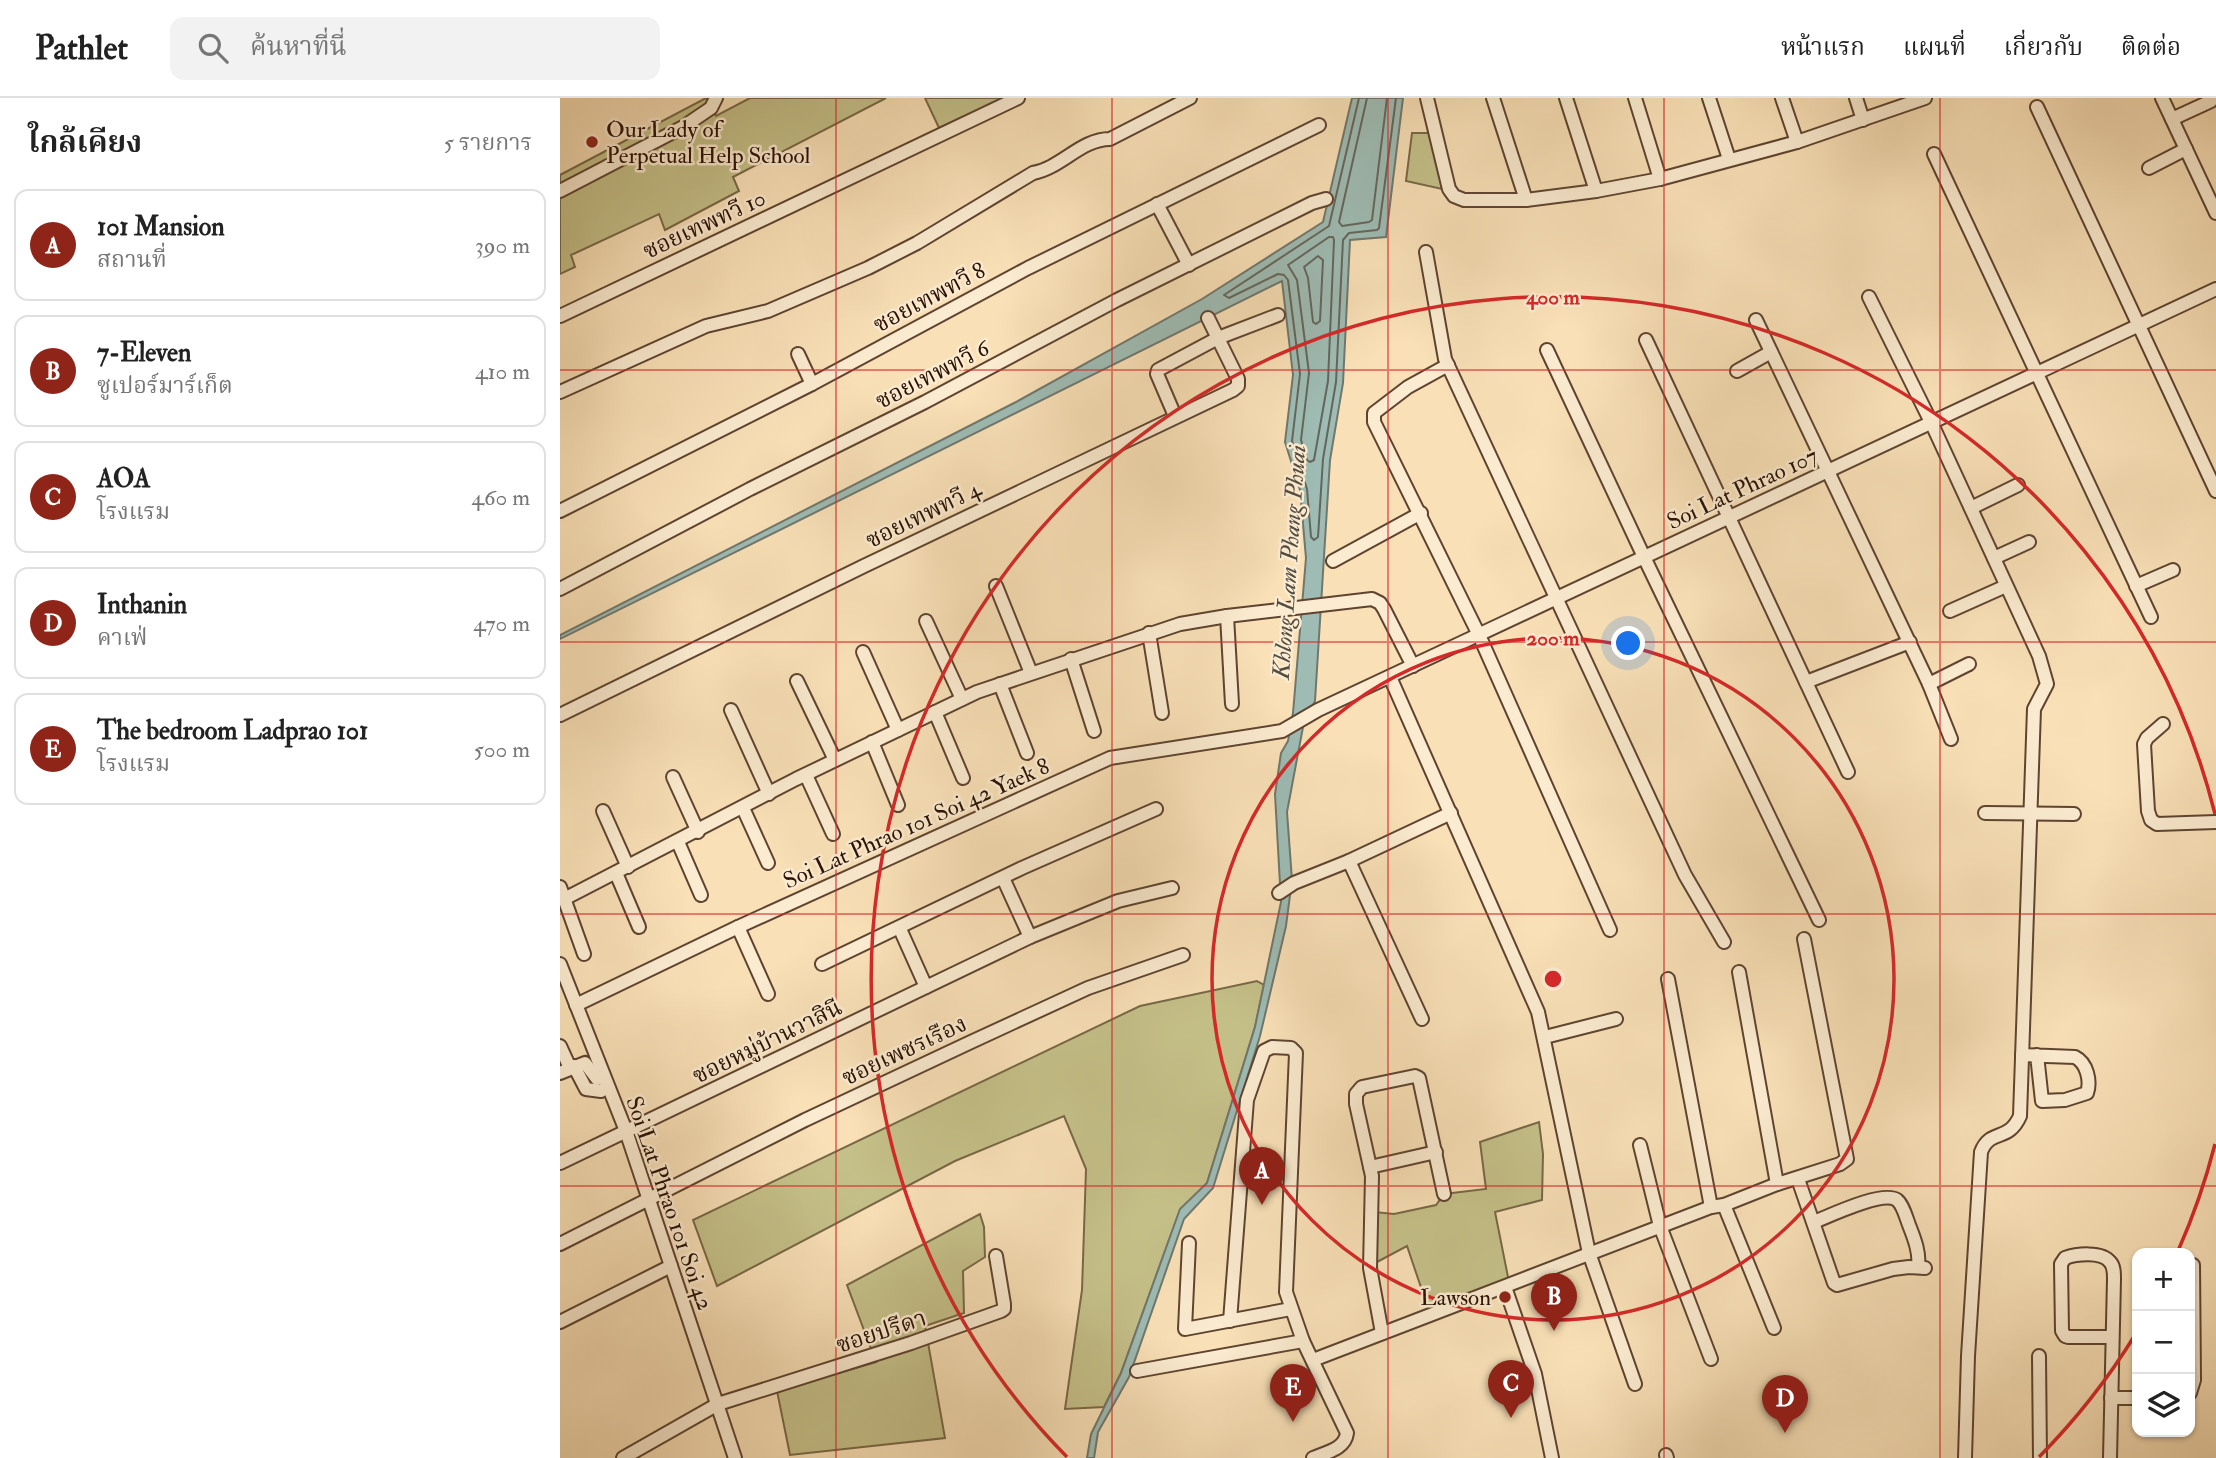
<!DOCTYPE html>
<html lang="th">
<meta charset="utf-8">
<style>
body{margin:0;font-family:"IM FELL Double Pica","Noto Serif Thai",serif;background:#f2f2f2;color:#222}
.controls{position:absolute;right:21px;bottom:21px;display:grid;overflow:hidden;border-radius:14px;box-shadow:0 2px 5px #0004}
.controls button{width:63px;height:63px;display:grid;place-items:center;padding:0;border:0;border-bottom:2px solid #e0e0e0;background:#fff;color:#222;font:35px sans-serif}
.you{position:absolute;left:1069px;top:546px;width:24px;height:24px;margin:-18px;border:5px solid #fff;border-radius:50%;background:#1a73e8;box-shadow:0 0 0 10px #1a73e833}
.badge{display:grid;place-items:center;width:46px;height:46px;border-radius:50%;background:#8f2418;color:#fff;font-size:23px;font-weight:700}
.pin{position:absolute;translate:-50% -58px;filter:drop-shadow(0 2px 4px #0008)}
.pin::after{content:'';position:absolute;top:37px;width:24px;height:21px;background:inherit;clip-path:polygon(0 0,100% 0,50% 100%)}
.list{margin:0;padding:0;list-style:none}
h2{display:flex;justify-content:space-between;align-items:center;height:91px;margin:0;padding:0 28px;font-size:30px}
h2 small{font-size:23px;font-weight:400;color:#767676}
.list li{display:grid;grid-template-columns:46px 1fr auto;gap:21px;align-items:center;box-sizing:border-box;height:112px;margin:0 14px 14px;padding:0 14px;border:2px solid #e0e0e0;border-radius:14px}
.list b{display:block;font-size:26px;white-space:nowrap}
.list p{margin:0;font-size:23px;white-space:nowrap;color:#767676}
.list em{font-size:23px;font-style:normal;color:#767676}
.icon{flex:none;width:38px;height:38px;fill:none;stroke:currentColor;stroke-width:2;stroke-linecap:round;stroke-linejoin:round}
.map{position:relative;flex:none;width:1656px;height:1360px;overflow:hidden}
header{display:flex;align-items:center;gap:42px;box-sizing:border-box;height:98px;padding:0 35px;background:#fff;border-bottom:2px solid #e0e0e0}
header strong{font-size:33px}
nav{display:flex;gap:38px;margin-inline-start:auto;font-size:24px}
.search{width:490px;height:63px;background:#f2f2f2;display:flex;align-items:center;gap:18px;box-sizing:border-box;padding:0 24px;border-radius:14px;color:#767676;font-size:26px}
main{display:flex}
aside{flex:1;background:#fff}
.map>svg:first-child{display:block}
.green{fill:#c5c089;stroke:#786846;stroke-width:2}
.water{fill:#9ebcb4;stroke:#70776d;stroke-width:2}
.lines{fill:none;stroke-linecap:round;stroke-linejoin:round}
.shore{stroke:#64665c;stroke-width:2}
.minor-casing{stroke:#5e4430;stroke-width:16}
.minor{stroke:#fbebd0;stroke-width:12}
.grid{fill:none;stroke:#d62828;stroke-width:2;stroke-opacity:0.55}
.ring{fill:none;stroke:#d62828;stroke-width:3.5}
.poi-dot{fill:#8f2418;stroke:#fbebd0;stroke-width:2.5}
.labels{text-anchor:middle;stroke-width:5;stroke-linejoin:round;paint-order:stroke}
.poi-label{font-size:23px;fill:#2a1003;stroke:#fbebd0;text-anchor:start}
.street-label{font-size:23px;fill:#2a1003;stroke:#fbebd0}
.water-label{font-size:24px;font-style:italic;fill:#534c41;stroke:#fbebd0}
.centre{fill:#d62828;stroke:#fbebd0;stroke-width:3.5}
.ring-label{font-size:21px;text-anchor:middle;font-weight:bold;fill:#d62828;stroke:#fbebd0;stroke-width:5;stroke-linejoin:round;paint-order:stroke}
</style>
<header>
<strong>Pathlet</strong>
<div class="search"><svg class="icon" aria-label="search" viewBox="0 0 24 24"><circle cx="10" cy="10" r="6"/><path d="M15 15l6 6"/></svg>ค้นหาที่นี่</div>
<nav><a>หน้าแรก</a><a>แผนที่</a><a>เกี่ยวกับ</a><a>ติดต่อ</a></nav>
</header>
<main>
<aside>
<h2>ใกล้เคียง<small>5 รายการ</small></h2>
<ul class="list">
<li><span class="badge">A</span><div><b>101 Mansion</b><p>สถานที่</p></div><em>390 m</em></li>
<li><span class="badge">B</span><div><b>7-Eleven</b><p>ซูเปอร์มาร์เก็ต</p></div><em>410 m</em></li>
<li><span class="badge">C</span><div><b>AOA</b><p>โรงแรม</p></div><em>460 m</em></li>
<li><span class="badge">D</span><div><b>Inthanin</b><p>คาเฟ่</p></div><em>470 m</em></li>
<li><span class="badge">E</span><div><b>The bedroom Ladprao 101</b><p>โรงแรม</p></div><em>500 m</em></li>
</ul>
</aside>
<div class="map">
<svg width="1656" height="1360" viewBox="0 0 1656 1360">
<rect width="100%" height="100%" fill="#f9e0b7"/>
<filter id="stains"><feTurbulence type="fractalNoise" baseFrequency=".00286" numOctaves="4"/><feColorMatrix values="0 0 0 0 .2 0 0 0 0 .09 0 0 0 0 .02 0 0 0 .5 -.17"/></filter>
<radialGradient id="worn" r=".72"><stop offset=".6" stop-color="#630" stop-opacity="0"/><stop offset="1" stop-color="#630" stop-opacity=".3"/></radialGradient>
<g class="green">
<polygon points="146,0 156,18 190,0 326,0 173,79 179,93 105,132 99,116 11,157 15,169 0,176 0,77"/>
<polygon points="365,0 444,0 379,30"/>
<polygon points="852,35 870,35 882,91 846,83"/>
<polygon points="697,883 704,887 695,929 647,1085 620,1112 561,1275 544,1309 505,1311 522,1192 526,1071 504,1018 395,1063 157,1188 133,1122 580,908"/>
<polygon points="979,1024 983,1056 982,1102 935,1114 949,1184 869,1213 847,1148 817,1164 815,1114 834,1116 876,1107 884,1096 926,1091 920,1044"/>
<polygon points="420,1116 424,1129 425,1159 403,1173 404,1215 365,1228 385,1340 230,1357 217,1293 316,1264 287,1187"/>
</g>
<polygon class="water" points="792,0 843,0 826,139 790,142 783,285 770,362 755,603 743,629 727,714 732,782 726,828 700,938 653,1090 624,1121 569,1279 538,1334 534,1360 527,1360 531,1336 561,1275 620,1111 647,1085 695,929 721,804 715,696 721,655 728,643 733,615 746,460 740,392 725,344 733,277 722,183 0,541 0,537 456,304 642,201 763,124"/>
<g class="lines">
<g class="shore">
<polyline points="799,0 769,128 664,197 669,200 718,176 724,177 728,182 740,276 732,343 747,391 751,439 754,442 758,439 763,361 776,284 783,142 789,135 817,132 819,130 836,0"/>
<polyline points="807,0 779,124 782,128 809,124 812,122 827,0"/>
<polygon points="769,139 773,139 774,142 768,283 754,362 750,364 747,362 741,342 749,275 737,182 728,167"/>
<polygon points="758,158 763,162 760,223 756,226 753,224 748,180 744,169"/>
</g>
<g class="minor-casing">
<g id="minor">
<polyline points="867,0 889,91 894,98 904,102 966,102 1036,93 1100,81 1237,44 1365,0"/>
<polyline points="933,0 966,102"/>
<polyline points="1006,0 1036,93"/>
<polyline points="1075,0 1100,81"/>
<polyline points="1149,0 1169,61"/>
<polyline points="1222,0 1237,44"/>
<polyline points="1296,0 1303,22"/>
<polyline points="1602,0 1656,115"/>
<polyline points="1477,9 1656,393"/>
<polyline points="1612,21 1651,3"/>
<polyline points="1374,56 1591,519"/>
<polyline points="1589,70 1626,51"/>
<polyline points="0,93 123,29 151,10 156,0"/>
<polyline points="597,106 629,167"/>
<polyline points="866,154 885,261 1125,777 1164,844"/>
<path d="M1309,199L1371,324L1479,558L1487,586L1474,611L1460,1018C1448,1045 1430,1030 1421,1054L1408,1258L1405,1360"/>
<polyline points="0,218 458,0"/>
<polyline points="1196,222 1369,586 1391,641"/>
<polyline points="1086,242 1288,674"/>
<polyline points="987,252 1084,459 1259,822"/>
<polyline points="238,256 252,286"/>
<polyline points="888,267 848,289 814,315 814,324 919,537 1050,832"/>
<polyline points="1177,273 1211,254"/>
<path d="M0,294L146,228L208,213L308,170L357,145L473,75C501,70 521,41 550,41L630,0"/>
<polyline points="615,318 597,276 598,272 658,240 718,217"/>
<polyline points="1411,410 1458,387"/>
<polyline points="0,413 252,286 468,170 759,27"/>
<polyline points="1434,460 1469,444"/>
<polyline points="773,463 861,415"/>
<polyline points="436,488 471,575"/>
<polyline points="1576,488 1613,472"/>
<polyline points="0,491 190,391 365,304 557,202 752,105 766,101"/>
<polyline points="1390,513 1446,488"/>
<polyline points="667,518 672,606"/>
<polyline points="366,523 402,601"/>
<polyline points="589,535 602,615"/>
<polyline points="303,554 338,632"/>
<polyline points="511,561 534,633"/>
<polyline points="830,579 978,914 1029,1155 1075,1286"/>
<polyline points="237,583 275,662"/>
<polyline points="1246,584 1350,544"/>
<polyline points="440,586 467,655"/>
<polyline points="1369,586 1409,566"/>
<polyline points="171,612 209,696"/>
<polyline points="375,614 403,680"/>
<polyline points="0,617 304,468 673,292 678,288 678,281 648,220"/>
<polyline points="1603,626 1587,640 1584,646 1588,713 1591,722 1597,726 1656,724"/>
<polyline points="312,644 338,707"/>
<polyline points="246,677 273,736"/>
<polyline points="113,679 138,734"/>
<polyline points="183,710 208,765"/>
<polyline points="43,713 68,769"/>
<polyline points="1425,715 1514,716"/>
<polyline points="118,744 141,797"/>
<polyline points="789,763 862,921"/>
<polyline points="56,775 79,829"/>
<polyline points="443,780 470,839"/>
<polyline points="0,789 24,856"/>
<polyline points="719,795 734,785 789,763 891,715"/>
<polyline points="4,801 236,681 417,594 620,526 667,518 812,501 820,505 824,511 853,568"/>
<polyline points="178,829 208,896"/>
<polyline points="340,831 366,889"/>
<polyline points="0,866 66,1033 175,1360"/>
<polyline points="262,866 462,770 596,711"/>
<polyline points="1179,874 1217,1086"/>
<polyline points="1108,881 1151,1109"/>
<polyline points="16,907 178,829 550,660 722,633 758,612 1656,191"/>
<polyline points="985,939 1056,921"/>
<polyline points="0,948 10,970"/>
<path d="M1462,957L1515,959C1527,965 1531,983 1527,995L1505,1002L1482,1003L1477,957"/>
<polyline points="14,968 26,991 41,993 47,989"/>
<polyline points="0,975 25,965 37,981 44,979"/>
<polyline points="1080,1047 1100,1128 1151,1261"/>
<polyline points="0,1065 470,839 558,803 612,790"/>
<polyline points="810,1069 876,1054"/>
<polyline points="1238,1081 1274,1185 1277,1187 1333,1171 1349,1169 1365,1170"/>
<polyline points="1164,1107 1214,1230"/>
<path d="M1254,1124C1269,1118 1323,1092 1337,1102C1343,1107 1346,1119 1349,1127C1354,1140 1360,1154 1358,1169"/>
<polyline points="629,1145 625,1231 731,1211"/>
<polyline points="0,1146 245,1022 411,944 528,890 623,857"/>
<polyline points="945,1189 975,1276 992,1360"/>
<path d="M670,1223L687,1002L704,953L712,949L731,950L736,955L726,1194L743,1243L787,1335C785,1351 767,1354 753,1360"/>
<polyline points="0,1224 111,1168"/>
<polyline points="822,1235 810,1170 812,1078 796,1006 796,996 802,989 855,978 859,980 884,1096"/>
<polyline points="1479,1258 1480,1360"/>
<polyline points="753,1262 1151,1109 1164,1107 1217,1086 1280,1066 1287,1061 1244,841"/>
<polyline points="577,1273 743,1243"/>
<polyline points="1630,1295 1634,1282 1633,1167"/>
<polyline points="1551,1300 1577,1300"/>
<polyline points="1106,1357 1107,1360"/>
<polyline points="63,1360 158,1306 351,1245 441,1213 444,1211 444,1206 436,1158"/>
<path d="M1550,1360L1554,1181C1554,1175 1554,1168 1550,1164C1542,1153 1516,1156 1505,1160L1501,1166L1502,1233L1505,1238L1508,1239H1552"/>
</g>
</g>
<use href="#minor" class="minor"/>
</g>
<path class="grid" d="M276,0V1360M552,0V1360M828,0V1360M1104,0V1360M1380,0V1360M0,272H1656M0,544H1656M0,816H1656M0,1088H1656"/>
<g class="ring">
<circle cx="993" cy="881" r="341"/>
<path d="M1655 1046A682 682 0 0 1 1618 1153M1575 1237A682 682 0 0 1 1479 1359M507 1359A682 682 0 1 1 1655 716"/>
</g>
<g class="poi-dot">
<circle cx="32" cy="44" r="7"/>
<circle cx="945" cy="1199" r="7"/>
</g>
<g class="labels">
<g class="poi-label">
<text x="46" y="39">Our Lady of<tspan x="46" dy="26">Perpetual Help School</tspan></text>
<text x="931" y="1207" text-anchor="end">Lawson</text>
</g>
<g class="street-label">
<text transform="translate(144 126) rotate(-25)" y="8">ซอยเทพทวี 10</text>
<text transform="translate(369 199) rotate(-28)" y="8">ซอยเทพทวี 8</text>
<text transform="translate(372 276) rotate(-27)" y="8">ซอยเทพทวี 6</text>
<text transform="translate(1182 390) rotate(-25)" y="8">Soi Lat Phrao 107</text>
<text transform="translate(363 416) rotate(-26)" y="8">ซอยเทพทวี 4</text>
<text transform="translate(356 725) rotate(-24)" y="8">Soi Lat Phrao 101 Soi 42 Yaek 8</text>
<text transform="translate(207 943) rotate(-26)" y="8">ซอยหมู่บ้านวาสินี</text>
<text transform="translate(344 952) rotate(-25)" y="8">ซอยเพชรเรือง</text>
<text transform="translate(110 1105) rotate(71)" y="8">Soi Lat Phrao 101 Soi 42</text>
<text transform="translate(321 1233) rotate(-18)" y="8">ซอยปรีดา</text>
</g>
<g class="water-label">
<text transform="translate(729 464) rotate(-86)" y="8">Khlong Lam Phang Phuai</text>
</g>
</g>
<circle cx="993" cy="881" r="10" class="centre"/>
<g class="ring-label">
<text x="993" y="206">400 m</text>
<text x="993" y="547">200 m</text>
</g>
<rect width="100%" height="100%" filter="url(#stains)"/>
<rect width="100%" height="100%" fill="url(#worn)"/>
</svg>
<div class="controls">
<button>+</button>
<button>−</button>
<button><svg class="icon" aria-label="layers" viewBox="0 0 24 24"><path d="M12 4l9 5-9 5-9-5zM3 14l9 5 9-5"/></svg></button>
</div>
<div class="you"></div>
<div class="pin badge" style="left:702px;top:1107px">A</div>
<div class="pin badge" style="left:994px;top:1233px">B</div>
<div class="pin badge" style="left:951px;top:1320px">C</div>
<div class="pin badge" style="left:1225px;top:1335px">D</div>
<div class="pin badge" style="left:733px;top:1324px">E</div>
</div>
</main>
